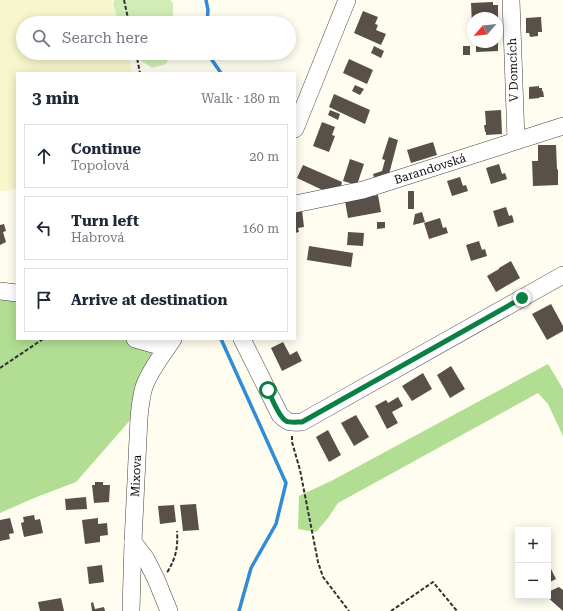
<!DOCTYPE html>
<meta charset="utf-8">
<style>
body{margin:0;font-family:"Roboto Serif",serif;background:#f6f6f7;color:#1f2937}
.controls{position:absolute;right:12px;bottom:12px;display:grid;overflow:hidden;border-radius:0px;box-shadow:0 2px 10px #0003}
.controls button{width:36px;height:36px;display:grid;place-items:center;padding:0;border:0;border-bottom:1px solid #e0e1e3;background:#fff;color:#1f2937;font:20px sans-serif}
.compass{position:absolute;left:467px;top:12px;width:36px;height:36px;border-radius:50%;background:#fff;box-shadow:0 2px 10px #0003;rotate:242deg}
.stop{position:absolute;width:12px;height:12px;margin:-9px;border:3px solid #0b8043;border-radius:50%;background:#fff}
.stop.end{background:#0b8043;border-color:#fff;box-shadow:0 1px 4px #0008}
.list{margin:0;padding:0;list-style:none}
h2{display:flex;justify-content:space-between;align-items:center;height:52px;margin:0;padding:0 16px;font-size:17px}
h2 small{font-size:13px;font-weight:400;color:#747a83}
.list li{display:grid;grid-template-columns:26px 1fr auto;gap:12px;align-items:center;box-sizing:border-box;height:64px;margin:0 8px 8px;padding:0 8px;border:1px solid #e0e1e3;border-radius:0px}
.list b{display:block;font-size:15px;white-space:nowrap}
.list p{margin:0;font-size:13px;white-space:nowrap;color:#747a83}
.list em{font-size:13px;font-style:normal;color:#747a83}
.icon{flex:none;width:22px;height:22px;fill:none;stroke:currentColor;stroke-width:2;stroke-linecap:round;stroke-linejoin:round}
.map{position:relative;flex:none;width:563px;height:611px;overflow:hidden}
.search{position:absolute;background:#fff;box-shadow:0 2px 10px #0003;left:16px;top:16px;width:280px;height:44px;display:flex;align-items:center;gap:10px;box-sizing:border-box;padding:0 14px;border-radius:22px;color:#747a83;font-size:15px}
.panel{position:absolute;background:#fff;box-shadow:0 2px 10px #0003;left:16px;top:72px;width:280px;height:268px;border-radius:0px}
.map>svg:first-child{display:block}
.farmland{fill:#f7f6cd}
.green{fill:#cfedb5}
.forest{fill:#b1de93}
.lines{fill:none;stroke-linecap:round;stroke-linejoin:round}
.stream{stroke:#318cd7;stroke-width:3.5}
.building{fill:#585049}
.minor-casing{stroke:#414141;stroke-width:18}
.path{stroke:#303030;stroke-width:2;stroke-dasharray:4 2;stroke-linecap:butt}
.minor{stroke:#fff;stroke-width:17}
.route{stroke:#0b8043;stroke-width:5}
.labels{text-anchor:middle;stroke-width:4;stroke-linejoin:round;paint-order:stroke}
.street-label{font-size:12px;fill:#0e0e0e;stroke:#fff}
</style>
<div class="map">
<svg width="563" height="611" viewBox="0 0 563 611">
<rect width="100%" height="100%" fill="#fffdef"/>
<polygon class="farmland" points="0,0 111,0 119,23 23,23 23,53 129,53 132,73 17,73 17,188 7,191 0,191"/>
<g class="green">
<polygon points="114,0 170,0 173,3 173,23 119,23 113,4"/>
<polygon points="130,53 171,53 166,64 152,68"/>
</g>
<g class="forest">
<polygon points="0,293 17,295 17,339 125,339 162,351 133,417 76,482 34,498 0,513"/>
<polygon points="548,364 563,389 563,436 548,404 538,393 338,503 328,518 316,532 298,529 299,496 333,480"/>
</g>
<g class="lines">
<g class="stream">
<polyline points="206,0 208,10 207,23"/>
<polyline points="210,53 212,60 221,73"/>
<polyline points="221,339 286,483 276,524 251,568 239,611"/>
</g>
</g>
<g class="building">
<polygon points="493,2 493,5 498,5 498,18 473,18 473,25 472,25 471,3"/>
<polygon points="363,11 378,17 375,24 378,25 376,30 386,34 381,45 354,33"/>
<polygon points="541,17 542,32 538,32 538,36 530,37 529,33 526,33 526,18"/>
<polygon points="476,42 498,42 498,51 476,52"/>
<polygon points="374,46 384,51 381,58 371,53"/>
<rect x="463" y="46" width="7" height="9"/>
<polygon points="349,59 373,70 367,84 343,73"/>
<polygon points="355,85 364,89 360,95 352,91"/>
<polygon points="539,86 539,88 542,88 542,91 543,91 544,97 539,97 540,98 529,99 529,87"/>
<polygon points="334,94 370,110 365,124 329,107"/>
<polygon points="330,110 340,114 338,120 328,115"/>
<polygon points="501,110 502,134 486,135 486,132 485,132 484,125 486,125 485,111"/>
<polygon points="322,122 335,127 332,135 335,136 329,152 313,146"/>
<polygon points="389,137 398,140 388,178 375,181 373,174 382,171 385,160 382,159"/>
<polygon points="433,142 437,155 411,163 407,150"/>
<polygon points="538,145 556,145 557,169 558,170 558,185 533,186 532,161 538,161"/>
<polygon points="350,159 364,164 357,185 343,181"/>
<polygon points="499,164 502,174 505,173 507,179 491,184 486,168"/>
<polygon points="303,165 342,182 340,190 329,193 297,178"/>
<polygon points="460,177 463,186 466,185 468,191 452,196 447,181"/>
<rect x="408" y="191" width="6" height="18"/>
<polygon points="378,195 381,212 348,218 345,201"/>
<polygon points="506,207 509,216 512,215 514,222 498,227 493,211"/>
<polygon points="302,210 304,227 298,228 299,232 295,233 295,212"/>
<polygon points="422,212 425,222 413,225 415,214"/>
<polygon points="440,218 443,228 446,227 448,233 429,239 424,223"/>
<polygon points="377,222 385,222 385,228 377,229"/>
<polygon points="4,224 6,231 3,232 6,242 0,245 0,225"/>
<polygon points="348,232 364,233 363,246 347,245"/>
<polygon points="479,241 482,250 485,249 487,256 471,261 466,245"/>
<polygon points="309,246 353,253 351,267 307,260"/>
<polygon points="511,261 520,278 496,292 487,276 499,269 499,268"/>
<polygon points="551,304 563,326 563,331 547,340 532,314"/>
<polygon points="283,342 290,355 297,351 302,361 282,371 271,348"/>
<polygon points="451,366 465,389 450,398 437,375"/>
<polygon points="423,373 432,389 412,401 402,386"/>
<polygon points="398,397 403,406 392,412 398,423 387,429 375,406 386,400 388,403"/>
<polygon points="356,415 369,437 354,446 341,423"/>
<polygon points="328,430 341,455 329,462 316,437"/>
<polygon points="95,482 103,482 103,485 110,485 109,502 94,503 92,485 95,485"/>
<polygon points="86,497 87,509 66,510 65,499"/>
<polygon points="196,504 199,530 183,531 180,505"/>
<polygon points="174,505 176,522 160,524 158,506"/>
<polygon points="34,515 35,520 40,519 43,533 24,537 21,523 24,522 23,517"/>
<polygon points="10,518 14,533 9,534 10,539 0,541 0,520"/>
<polygon points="98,518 98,524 107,523 108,535 100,536 100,542 85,544 82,520"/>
<polygon points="102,565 104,582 89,584 87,567"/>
<polygon points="550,567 556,579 548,583 548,568"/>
<polygon points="559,587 563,590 563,611 546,596 548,596 548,592"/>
<polygon points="61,598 64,611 40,611 38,602"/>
<polygon points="93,602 95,609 104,607 105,611 92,611 91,603"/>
</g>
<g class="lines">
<g class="minor-casing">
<g id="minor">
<polyline points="511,0 516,140"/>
<polyline points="295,129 347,0"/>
<polyline points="295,204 363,190 563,126"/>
<polyline points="0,291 17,293"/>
<polyline points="135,339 167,348"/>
<path d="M242,339L280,415C288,423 291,423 302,422L563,275"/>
<polyline points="133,542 146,559 156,579 169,611"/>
<path d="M131,611L133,542L139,418C140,407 141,397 144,387C150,370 163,354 173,339"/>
</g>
</g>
<g class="path">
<polyline points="124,0 129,23"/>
<polyline points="136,53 140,73"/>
<polyline points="0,368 43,339"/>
<polyline points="292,436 292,442 300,470 318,562 323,577 349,611"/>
<path d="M167,572L168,571C176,557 178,548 177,531"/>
<polyline points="391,611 433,582 457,611"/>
</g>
<use href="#minor" class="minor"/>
</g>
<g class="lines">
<path class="route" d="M268,390C272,398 278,416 286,421C290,423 297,422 302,422L522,298"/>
</g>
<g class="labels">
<g class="street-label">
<text transform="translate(513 70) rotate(-92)" y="4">V Domcích</text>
<text transform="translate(430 169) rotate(-18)" y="4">Barandovská</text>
<text transform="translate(136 476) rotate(-87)" y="4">Mixova</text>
</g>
</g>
</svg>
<div class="controls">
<button>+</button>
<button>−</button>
</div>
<svg class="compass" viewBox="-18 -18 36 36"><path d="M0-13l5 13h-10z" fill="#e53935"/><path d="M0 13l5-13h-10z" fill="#747a83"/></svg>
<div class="stop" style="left:268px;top:390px"></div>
<div class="stop end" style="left:522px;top:298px"></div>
<div class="search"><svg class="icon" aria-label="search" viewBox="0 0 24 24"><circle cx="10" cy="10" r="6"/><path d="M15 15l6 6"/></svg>Search here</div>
<section class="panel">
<h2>3 min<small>Walk · 180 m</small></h2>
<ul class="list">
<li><svg class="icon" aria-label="ahead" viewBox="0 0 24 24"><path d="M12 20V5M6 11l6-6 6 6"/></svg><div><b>Continue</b><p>Topolová</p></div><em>20 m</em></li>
<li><svg class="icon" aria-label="left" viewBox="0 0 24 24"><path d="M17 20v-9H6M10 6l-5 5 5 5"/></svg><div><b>Turn left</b><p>Habrová</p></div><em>160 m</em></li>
<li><svg class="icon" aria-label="arrive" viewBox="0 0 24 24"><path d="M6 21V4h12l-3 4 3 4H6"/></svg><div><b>Arrive at destination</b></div></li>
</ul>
</section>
</div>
